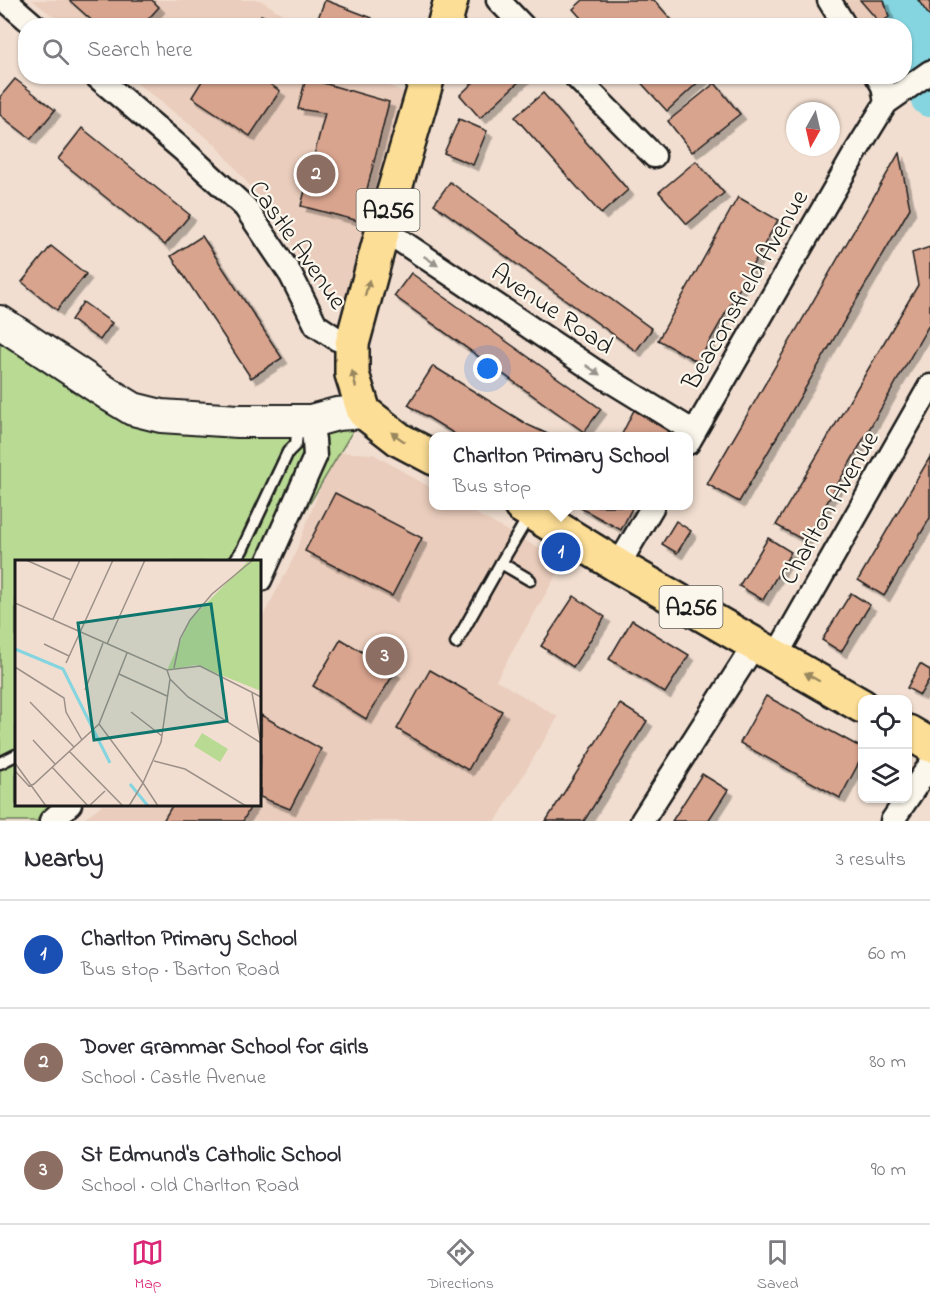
<!DOCTYPE html>
<meta charset="utf-8">
<style>
body{margin:0;font-family:"Indie Flower",sans-serif;background:#f2f2f3;color:#2b2b33}
.controls{position:absolute;right:18px;bottom:18px;display:grid;overflow:hidden;border-radius:12px;box-shadow:0 2px 4px #0004}
.controls button{width:54px;height:54px;display:grid;place-items:center;padding:0;border:0;border-bottom:2px solid #e1e1e2;background:#fff;color:#2b2b33;font:30px sans-serif}
.compass{position:absolute;left:786px;top:102px;width:54px;height:54px;border-radius:50%;background:#fff;box-shadow:0 2px 4px #0004;rotate:188deg}
.you{position:absolute;left:488px;top:369px;width:21px;height:21px;margin:-15px;border:4px solid #fff;border-radius:50%;background:#1a73e8;box-shadow:0 0 0 9px #1a73e833}
.badge{display:grid;place-items:center;width:39px;height:39px;border-radius:50%;background:#db2777;color:#fff;font-size:20px;font-weight:700}
.pin{position:absolute;translate:-50% -50%;border:3px solid #fff;box-shadow:0 2px 6px #0006}
.popup{position:absolute;left:429px;top:432px;width:264px;height:78px;box-sizing:border-box;display:grid;place-content:center;border-radius:12px;background:#fff;filter:drop-shadow(0 2px 4px #0005);font-size:20px;white-space:nowrap;color:#7c7c81}
.popup b{font-size:22px;color:#2b2b33}
.popup::after{content:'';position:absolute;left:50%;top:100%;margin-left:-12px;border:12px solid transparent;border-top-color:#fff}
.list{margin:0;padding:0;list-style:none}
h2{display:flex;justify-content:space-between;align-items:center;height:78px;margin:0;padding:0 24px;font-size:26px}
h2 small{font-size:20px;font-weight:400;color:#7c7c81}
.list li{display:grid;grid-template-columns:39px 1fr auto;gap:18px;align-items:center;box-sizing:border-box;height:108px;padding:0 24px;border-top:2px solid #e1e1e2}
.list b{display:block;font-size:22px;white-space:nowrap}
.list p{margin:0;font-size:20px;white-space:nowrap;color:#7c7c81}
.list em{font-size:20px;font-style:normal;color:#7c7c81}
.icon{flex:none;width:33px;height:33px;fill:none;stroke:currentColor;stroke-width:2;stroke-linecap:round;stroke-linejoin:round}
.map{position:relative;flex:none;width:930px;height:821px;overflow:hidden}
.search{position:absolute;background:#fff;box-shadow:0 2px 4px #0004;left:18px;right:18px;top:18px;height:66px;display:flex;align-items:center;gap:15px;box-sizing:border-box;padding:0 21px;border-radius:24px;color:#7c7c81;font-size:22px}
.sheet{height:402px;background:#fff}
nav{display:flex;justify-content:space-around;align-items:center;box-sizing:border-box;height:84px;border-top:2px solid #e1e1e2;background:#fff;font-size:16px;color:#7c7c81}
nav a{display:grid;justify-items:center;gap:3px}
nav .on{color:#db2777}
.map>svg:first-child{display:block}
.built{fill:#eacdbc}
.green{fill:#b8da93;stroke:#6a7b58;stroke-width:1.5}
.lines{fill:none;stroke-linecap:round;stroke-linejoin:round}
.river{stroke:#85d5e0;stroke-width:40}
.building{fill:#d9a48e;stroke:#1c1c1c;stroke-width:1.5;filter:url(#shadow)}
.lane-casing{stroke:#1c1c1c;stroke-width:15}
.street-casing{stroke:#1c1c1c;stroke-width:27}
.secondary-casing{stroke:#1c1c1c;stroke-width:36}
.primary-casing{stroke:#1c1c1c;stroke-width:38}
.lane{stroke:#fbf7ec;stroke-width:10}
.street{stroke:#fbf7ec;stroke-width:22}
.secondary{stroke:#fbf7ec;stroke-width:32}
.primary{stroke:#fdde96;stroke-width:33}
.oneway{fill:#97948e}
.oneway2{fill:#98875f}
.labels{text-anchor:middle;stroke-width:4.5;stroke-linejoin:round;paint-order:stroke}
.shield{fill:#fbf7ec;stroke:#5f5e5a;stroke-width:1.5}
.shield-label{font-size:24px;font-weight:bold;fill:#1c1c1c}
.street-label{font-size:26px;fill:#1c1c1c;stroke:#fbf7ec}
.inset-river{fill:none;stroke:#85d5e0;stroke-width:3}
.inset-road{fill:none;stroke:#9c9088;stroke-width:1.5}
.view{fill:#0f766e;fill-opacity:0.15;stroke:#0f766e;stroke-width:3}
.inset-edge{fill:none;stroke:#1c1c1c;stroke-width:3}
</style>
<div class="map">
<svg width="930" height="821" viewBox="0 0 930 821">
<defs>
<filter id="shadow"><feDropShadow dx="5.5" dy="5.5" stdDeviation="0" flood-color="#0004"/></filter>
</defs>
<rect width="100%" height="100%" fill="#f1ded0"/>
<filter id="ink" filterUnits="userSpaceOnUse"><feTurbulence type="fractalNoise" baseFrequency=".0167" numOctaves="2"/><feDisplacementMap in="SourceGraphic" scale="12" xChannelSelector="R" yChannelSelector="G"/><feConvolveMatrix kernelMatrix="1 2 1 2 8 2 1 2 1" color-interpolation-filters="sRGB"/></filter>
<g filter="url(#ink)">
<g class="built">
<polygon points="32,0 260,0 300,25 64,25"/>
<polygon points="842,0 930,0 930,50 905,67 904,26 862,25"/>
<polygon points="129,77 369,77 415,97 356,305 332,305 264,203 216,145"/>
<polygon points="334,452 373,454 433,489 434,506 462,506 564,562 496,680 558,717 496,821 81,821 102,805 260,804 260,622 293,559"/>
</g>
<polygon class="green" points="0,322 133,409 364,412 260,587 260,562 16,562 16,804 70,805 51,821 0,821"/>
<g class="lines">
<polyline class="river" points="903,0 916,43 930,97"/>
</g>
<g class="building">
<polygon points="69,0 152,0 159,7 142,26 98,26"/>
<polygon points="325,0 372,18 369,26 315,26"/>
<polygon points="583,0 654,0 677,26 588,26 573,9"/>
<polygon points="860,0 884,0 889,17 880,23"/>
<polygon points="918,0 930,0 930,17"/>
<polygon points="261,15 288,26 257,26"/>
<polygon points="205,76 258,76 280,91 250,136 192,97"/>
<polygon points="480,76 525,76 480,118 460,95"/>
<polygon points="635,76 705,76 667,111"/>
<polygon points="306,78 389,102 359,221 301,206 325,113 298,109"/>
<polygon points="15,79 55,110 31,139 0,115 0,97"/>
<polygon points="715,83 740,114 692,152 668,121"/>
<polygon points="543,93 628,190 601,214 515,117"/>
<polygon points="459,119 487,131 473,165 444,153"/>
<polygon points="82,128 190,215 165,245 58,159"/>
<polygon points="899,153 910,208 739,502 707,484"/>
<polygon points="696,161 724,193 687,224 659,192"/>
<polygon points="450,182 652,329 636,351 434,204"/>
<polygon points="738,197 778,220 698,362 658,340"/>
<polygon points="202,236 282,358 251,378 171,256"/>
<polygon points="51,246 86,274 57,310 22,282"/>
<polygon points="930,247 930,323 805,541 776,525 918,285 912,253"/>
<polygon points="411,273 601,409 584,432 394,296"/>
<polygon points="83,302 112,323 100,340 71,320"/>
<polygon points="433,366 528,425 552,436 458,436 408,405"/>
<polygon points="634,410 672,431 669,436 621,436"/>
<polygon points="930,457 930,518 884,596 858,580"/>
<polygon points="335,493 422,538 392,596 305,551"/>
<polygon points="577,506 633,506 621,530"/>
<polygon points="676,521 691,531 677,553 662,544"/>
<polygon points="768,538 791,552 763,600 739,586"/>
<polygon points="851,593 870,605 841,652 822,640"/>
<polygon points="574,596 605,617 573,667 541,646"/>
<polygon points="632,620 689,655 665,693 609,659"/>
<polygon points="341,639 395,672 366,719 313,686"/>
<polygon points="920,664 930,670 930,678 920,695 907,688"/>
<polygon points="430,670 502,711 468,770 397,729"/>
<polygon points="766,696 862,748 862,757 840,798 740,743"/>
<polygon points="620,704 647,721 584,821 546,821"/>
<polygon points="261,715 321,749 290,809 260,797"/>
<polygon points="702,774 728,790 708,821 672,821"/>
<polygon points="173,804 252,804 243,821 163,821"/>
</g>
<g class="lines">
<g class="lane-casing">
<g id="lane">
<polyline points="530,514 501,563 530,580"/>
<polyline points="234,562 242,550 288,452 296,444 298,424"/>
<polyline points="456,643 501,563"/>
<polyline points="0,763 16,755"/>
</g>
</g>
<g class="street-casing">
<g id="street">
<polyline points="5,0 35,26"/>
<polyline points="498,0 523,26"/>
<polyline points="829,0 845,26"/>
<polyline points="96,76 184,151 245,207 291,275 316,325 337,339 352,344"/>
<polyline points="575,76 654,156"/>
<polyline points="877,76 883,86 886,103"/>
<polyline points="383,229 601,375 694,432"/>
<polyline points="688,443 857,150 886,103 930,72"/>
<polyline points="620,567 626,552 653,506"/>
<polyline points="260,580 315,457 314,440 311,421"/>
<polyline points="776,656 930,386"/>
<polyline points="51,821 70,804"/>
<polyline points="642,821 755,644"/>
<polyline points="892,821 930,765"/>
</g>
</g>
<g class="secondary-casing">
<polyline id="secondary" points="0,322 110,395 133,409 161,416 238,421 311,421 337,414 364,412"/>
</g>
<g class="primary-casing">
<g id="primary">
<polyline points="444,26 451,0"/>
<polyline points="428,76 383,229 352,344 352,374 364,412 400,440 434,458"/>
<polyline points="521,506 620,567 862,706"/>
<polyline points="908,732 930,745"/>
</g>
</g>
<use href="#lane" class="lane"/>
<use href="#street" class="street"/>
<use href="#secondary" class="secondary"/>
<use href="#primary" class="primary"/>
</g>
<defs><path id="oneway-solid" d="M-6-.8H1V-3.2L6.5 0L1 3.2V.8H-6Z" transform="scale(1.5)"/></defs>
<g class="oneway">
<use href="#oneway-solid" transform="translate(431 261) rotate(34)"/>
<use href="#oneway-solid" transform="translate(593 370) rotate(34)"/>
</g>
<g class="oneway2">
<use href="#oneway-solid" transform="translate(367 288) rotate(-75)"/>
<use href="#oneway-solid" transform="translate(354 379) rotate(-103)"/>
<use href="#oneway-solid" transform="translate(398 437) rotate(-145)"/>
<use href="#oneway-solid" transform="translate(812 677) rotate(-150)"/>
</g>
</g>
<g class="labels">
<g class="shield">
<rect x="356.5" y="189" width="63" height="42" rx="4.5"/>
<rect x="659.5" y="586" width="63" height="42" rx="4.5"/>
</g>
<g class="shield-label">
<text x="388" y="218">A256</text>
<text x="691" y="615">A256</text>
</g>
<g class="street-label">
<text transform="translate(299 244) rotate(55)" y="9">Castle Avenue</text>
<text transform="translate(744 289) rotate(-60)" y="9">Beaconsfield Avenue</text>
<text transform="translate(553 308) rotate(34)" y="9">Avenue Road</text>
<text transform="translate(828 507) rotate(-60)" y="9">Charlton Avenue</text>
</g>
</g>
<g transform="translate(15 560)">
<rect width="246" height="246" fill="#f1ded0"/>
<path d="M234,0H246V131L181,105L152,110L175,60ZM187,173L213,189L205,202L179,186Z" fill="#b8da93"/>
<path class="inset-river" d="M0,89L48,109L95,203M115,224L133,246"/>
<path class="inset-road" d="M11,0L56,20M0,43L152,110L155,119L146,182L128,223L143,246M38,59L65,0M29,84L54,96M92,84L130,0M51,103L98,0M0,107L49,138L51,152L67,180M159,108L165,79L175,60L197,34L238,0M152,110L185,106L246,137M104,114L152,136M155,119L173,137L246,183M70,130L88,83M237,133L246,183M15,142L59,187M116,152L147,176M84,164L128,223L114,246M18,180L40,204M54,191L108,246M139,201L170,209L231,246M0,203L31,246M37,207L73,246M0,211L14,226L19,224L84,164L112,93M74,246L90,231"/>
<path class="view" d="M196,44L212,161L79,180L63,63Z"/>
<rect width="246" height="246" class="inset-edge"/>
</g>
</svg>
<div class="controls">
<button><svg class="icon" aria-label="locate" viewBox="0 0 24 24"><circle cx="12" cy="12" r="6"/><path d="M12 2v4M12 18v4M2 12h4M18 12h4"/></svg></button>
<button><svg class="icon" aria-label="layers" viewBox="0 0 24 24"><path d="M12 4l9 5-9 5-9-5zM3 14l9 5 9-5"/></svg></button>
</div>
<svg class="compass" viewBox="-18 -18 36 36"><path d="M0-13l5 13h-10z" fill="#e53935"/><path d="M0 13l5-13h-10z" fill="#7c7c81"/></svg>
<div class="you"></div>
<div class="pin badge" style="left:561px;top:552px;background:#1a4fb4">1</div>
<div class="popup"><b>Charlton Primary School</b>Bus stop</div>
<div class="pin badge" style="left:316px;top:174px;background:#8d6e63">2</div>
<div class="pin badge" style="left:385px;top:656px;background:#8d6e63">3</div>
<div class="search"><svg class="icon" aria-label="search" viewBox="0 0 24 24"><circle cx="10" cy="10" r="6"/><path d="M15 15l6 6"/></svg>Search here</div>
</div>
<section class="sheet">
<h2>Nearby<small>3 results</small></h2>
<ul class="list">
<li><span class="badge" style="background:#1a4fb4">1</span><div><b>Charlton Primary School</b><p>Bus stop · Barton Road</p></div><em>60 m</em></li>
<li><span class="badge" style="background:#8d6e63">2</span><div><b>Dover Grammar School for Girls</b><p>School · Castle Avenue</p></div><em>80 m</em></li>
<li><span class="badge" style="background:#8d6e63">3</span><div><b>St Edmund's Catholic School</b><p>School · Old Charlton Road</p></div><em>90 m</em></li>
</ul>
</section>
<nav>
<a class="on"><svg class="icon" aria-label="map" viewBox="0 0 24 24"><path d="M3 6l6-2 6 2 6-2v14l-6 2-6-2-6 2zM9 4v14M15 6v14"/></svg>Map</a>
<a><svg class="icon" aria-label="directions" viewBox="0 0 24 24"><path d="M12 3l9 9-9 9-9-9zM9 14v-3h6M13 9l2 2-2 2"/></svg>Directions</a>
<a><svg class="icon" aria-label="saved" viewBox="0 0 24 24"><path d="M7 4h10v16l-5-4-5 4z"/></svg>Saved</a>
</nav>
